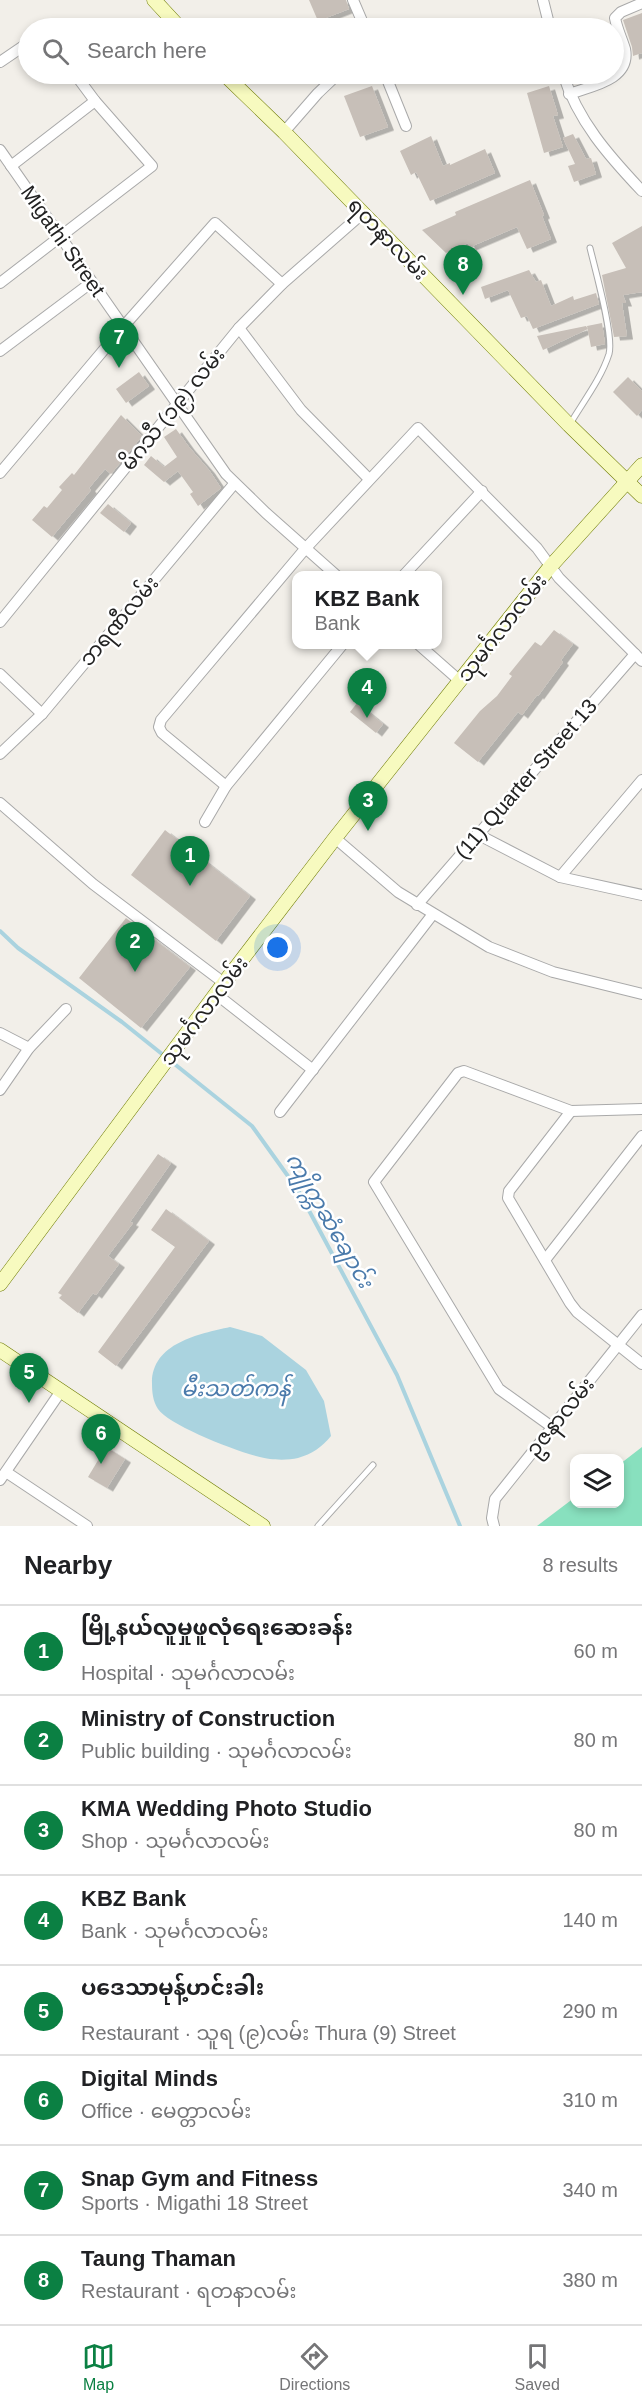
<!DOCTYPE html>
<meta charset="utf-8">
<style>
body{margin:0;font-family:Arial,"Noto Sans Myanmar",sans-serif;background:#f2f2f2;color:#202124}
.controls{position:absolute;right:18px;bottom:18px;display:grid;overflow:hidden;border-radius:12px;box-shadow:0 3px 9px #0003}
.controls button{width:54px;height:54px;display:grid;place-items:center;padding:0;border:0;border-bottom:2px solid #e0e0e0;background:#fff;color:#202124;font:30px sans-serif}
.you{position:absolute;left:278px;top:948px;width:21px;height:21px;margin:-15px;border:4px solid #fff;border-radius:50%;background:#1a73e8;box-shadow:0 0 0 9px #1a73e833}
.badge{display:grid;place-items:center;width:39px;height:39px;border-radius:50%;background:#0b8043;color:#fff;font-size:20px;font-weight:700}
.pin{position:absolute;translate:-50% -50px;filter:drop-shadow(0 2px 3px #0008)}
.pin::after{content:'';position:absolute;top:32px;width:21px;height:18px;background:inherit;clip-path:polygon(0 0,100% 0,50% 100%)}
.popup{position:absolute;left:292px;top:571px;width:150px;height:78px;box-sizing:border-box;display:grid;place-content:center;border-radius:12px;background:#fff;filter:drop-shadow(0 2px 4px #0005);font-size:20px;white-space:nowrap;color:#757577}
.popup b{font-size:22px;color:#202124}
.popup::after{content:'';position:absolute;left:50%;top:100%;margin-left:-12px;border:12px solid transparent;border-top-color:#fff}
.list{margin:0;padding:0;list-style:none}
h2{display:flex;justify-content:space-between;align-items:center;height:78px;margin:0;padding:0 24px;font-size:26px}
h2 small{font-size:20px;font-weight:400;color:#757577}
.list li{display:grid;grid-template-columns:39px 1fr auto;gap:18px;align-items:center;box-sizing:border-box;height:90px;padding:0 24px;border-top:2px solid #e0e0e0}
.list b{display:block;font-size:22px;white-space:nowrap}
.list p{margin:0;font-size:20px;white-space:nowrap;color:#757577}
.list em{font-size:20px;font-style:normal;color:#757577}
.icon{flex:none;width:33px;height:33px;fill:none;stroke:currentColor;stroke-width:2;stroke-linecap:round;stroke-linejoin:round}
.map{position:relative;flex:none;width:642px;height:1526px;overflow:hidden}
.search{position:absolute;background:#fff;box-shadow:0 3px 9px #0003;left:18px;right:18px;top:18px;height:66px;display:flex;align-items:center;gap:15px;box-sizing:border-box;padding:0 21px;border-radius:33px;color:#757577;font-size:22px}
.sheet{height:798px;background:#fff}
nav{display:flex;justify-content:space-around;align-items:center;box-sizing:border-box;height:84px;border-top:2px solid #e0e0e0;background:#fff;font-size:16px;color:#757577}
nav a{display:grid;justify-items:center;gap:3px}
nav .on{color:#0b8043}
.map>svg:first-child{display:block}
.pitch{fill:#88e0be}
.water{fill:#aad3df}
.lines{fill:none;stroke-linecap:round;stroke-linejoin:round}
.stream{stroke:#aad3df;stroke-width:4}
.building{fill:#c7bfb8;filter:url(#shadow)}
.service-casing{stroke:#a9a9a9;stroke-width:7}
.minor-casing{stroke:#a9a9a9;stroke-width:12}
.secondary-casing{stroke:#707d05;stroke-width:15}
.service{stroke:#fff;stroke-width:5}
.minor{stroke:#fff;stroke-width:10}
.secondary{stroke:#f7fabf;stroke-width:14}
.labels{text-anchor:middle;stroke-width:5;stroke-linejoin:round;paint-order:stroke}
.street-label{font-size:21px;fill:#222;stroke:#fff}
.water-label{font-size:22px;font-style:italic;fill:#4a7aab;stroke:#fff}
</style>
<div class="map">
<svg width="642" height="1526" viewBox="0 0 642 1526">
<defs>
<filter id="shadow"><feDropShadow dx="6" dy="3.5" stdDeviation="0" flood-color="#0004"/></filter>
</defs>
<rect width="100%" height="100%" fill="#f2efe9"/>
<polygon class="pitch" points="642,1447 642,1526 537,1526 574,1498 574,1504 620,1504 620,1464"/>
<path class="water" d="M230,1327L262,1336L306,1370L324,1401L331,1436C322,1447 312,1454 298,1458C290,1460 278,1460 270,1459C249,1457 169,1426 158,1409C153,1401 152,1393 152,1383C152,1343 199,1334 230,1327Z"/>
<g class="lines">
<polyline class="stream" points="0,931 18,948 122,1022 252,1126 298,1190 397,1375 460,1526"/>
</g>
<g class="building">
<polygon points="309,0 346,0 349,9 318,21"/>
<polygon points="642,13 642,53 633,56 632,47 623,20"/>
<polygon points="372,86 388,127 360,137 344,96"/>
<polygon points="549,86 558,115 553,116 563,147 544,153 527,93"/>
<polygon points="573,134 586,159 591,158 596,174 574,182 568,166 575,164 563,138"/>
<polygon points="431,136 443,166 450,163 450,165 485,149 495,173 430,201 416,172 411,175 400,151"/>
<polygon points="530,180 544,215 542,216 551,239 527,249 517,227 470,247 468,243 446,253 422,230 456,215 455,212"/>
<polygon points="642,226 642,292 623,295 626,303 622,303 627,336 614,337 602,275 626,268 612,243"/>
<polygon points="529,270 536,282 541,280 551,306 573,296 574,300 596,293 599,304 533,329 527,316 521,318 508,290 485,299 481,287"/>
<polygon points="602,323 605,344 591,347 587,326"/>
<polygon points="586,326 588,329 543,350 537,336"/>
<polygon points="139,372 149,386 126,403 116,389"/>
<polygon points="628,377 642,391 642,410 637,416 613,392"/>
<polygon points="121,415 142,436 111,474 105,469 89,488 91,490 52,537 32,520 44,506 47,508 62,490 59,487 72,473 74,475"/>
<polygon points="176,429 189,447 209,470 221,488 198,506 190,494 193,492 178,471 164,482 144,465 151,456 164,467 177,457 164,437"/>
<polygon points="108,504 131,523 124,532 100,513"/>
<polygon points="554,630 573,644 561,660 563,662 538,696 537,695 522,715 518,712 478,762 454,743 480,711 497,696 512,676 509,674 535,642 541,646"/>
<polygon points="357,703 383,724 376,733 350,712"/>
<polygon points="165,830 250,896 216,941 131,875"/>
<polygon points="126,918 190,967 141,1028 79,978"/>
<polygon points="158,1154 171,1163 130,1222 133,1223 108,1256 119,1264 96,1295 93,1293 78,1313 59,1298 62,1295 58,1293"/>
<polygon points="166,1209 209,1241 116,1366 98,1352 175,1247 151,1230"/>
<polygon points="106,1447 125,1459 107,1488 88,1477"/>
</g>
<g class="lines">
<g class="service-casing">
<g id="service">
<path d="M570,424C583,402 601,379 609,354C614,336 595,269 590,248"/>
<polyline points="318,1526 373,1465"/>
</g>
</g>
<g class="minor-casing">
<g id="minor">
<polyline points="353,0 365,28"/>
<polyline points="543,0 550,28"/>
<polyline points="0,62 28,43"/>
<polyline points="385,74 406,126"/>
<path d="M563,74C578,121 608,155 642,191"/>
<path d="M569,94C591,86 631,80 625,49C622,39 617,29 615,18L621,12L642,3"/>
<polyline points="284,132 318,93 338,74"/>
<polyline points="0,150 226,474 266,513 337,576"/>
<polyline points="11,166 95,101"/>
<polyline points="0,283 152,166 95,101 75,74"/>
<polyline points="239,328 301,410 369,479"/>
<polyline points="0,351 92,282"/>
<polyline points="0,473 123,327 215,223 282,284"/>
<polyline points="403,576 482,491"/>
<polyline points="0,622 239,328 282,284 363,213"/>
<polyline points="418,644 460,681"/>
<polyline points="0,674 42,714"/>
<polyline points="0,754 42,714 234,484"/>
<polyline points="226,786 162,733 159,727 161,720 305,549 418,428 537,548 559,578 642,661"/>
<polyline points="0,803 93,884 224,983"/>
<polyline points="205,822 226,786 343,644"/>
<polyline points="477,834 560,877 642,895"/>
<polyline points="335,838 398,892 489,947 553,972 642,994"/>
<polyline points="560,877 642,780"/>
<polyline points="417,905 635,654"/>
<polyline points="216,994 313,1070"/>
<polyline points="0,1033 29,1048"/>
<polyline points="0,1090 29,1048 66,1009"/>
<polyline points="571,1111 509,1191 508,1198 570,1303 577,1312 642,1364"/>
<polyline points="280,1112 433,914"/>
<polyline points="545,1260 642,1136"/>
<polyline points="552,1427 499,1389 374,1182 458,1073 464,1071 571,1111 642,1109"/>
<polyline points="6,1472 87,1526"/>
<polyline points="0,1480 61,1391"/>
<polyline points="494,1526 492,1518 495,1499 642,1315"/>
</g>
</g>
<g class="secondary-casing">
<g id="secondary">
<polyline points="154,0 180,28"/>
<polyline points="224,74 284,132 569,425 642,496"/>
<polyline points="0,1284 224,983 335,838 550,567 642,465"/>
<polyline points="0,1350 263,1526"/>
</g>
</g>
<use href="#service" class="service"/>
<use href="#minor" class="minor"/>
<use href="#secondary" class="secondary"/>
</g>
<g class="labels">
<g class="street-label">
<text transform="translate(388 239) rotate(46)" y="7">ရတနာလမ်း</text>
<text transform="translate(63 241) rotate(55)" y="7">Migathi Street</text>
<text transform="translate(173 409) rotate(-51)" y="7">မိဂသီ (၁၉) လမ်း</text>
<text transform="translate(119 621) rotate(-50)" y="7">ဘရဏီလမ်း</text>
<text transform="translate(502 628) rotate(-52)" y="7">သုမင်္ဂလာလမ်း</text>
<text transform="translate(526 779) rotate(-49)" y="7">(11) Quarter Street 13</text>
<text transform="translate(204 1011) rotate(-53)" y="7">သုမင်္ဂလာလမ်း</text>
<text transform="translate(560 1417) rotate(-51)" y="7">ဥဇနာလမ်း</text>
</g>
<g class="water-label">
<text transform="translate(330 1220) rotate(60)" y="8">ကျိုက္ကဆံချောင်း</text>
<text x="236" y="1396">မီးသတ်ကန်</text>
</g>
</g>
</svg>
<div class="controls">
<button><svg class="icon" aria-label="layers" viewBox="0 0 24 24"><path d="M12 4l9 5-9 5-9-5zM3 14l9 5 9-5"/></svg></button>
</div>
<div class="you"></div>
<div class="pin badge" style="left:190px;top:886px">1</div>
<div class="pin badge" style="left:135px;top:972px">2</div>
<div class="pin badge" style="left:368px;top:831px">3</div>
<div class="pin badge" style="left:367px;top:718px">4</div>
<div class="popup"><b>KBZ Bank</b>Bank</div>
<div class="pin badge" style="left:29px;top:1403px">5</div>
<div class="pin badge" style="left:101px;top:1464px">6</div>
<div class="pin badge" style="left:119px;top:368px">7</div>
<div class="pin badge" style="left:463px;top:295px">8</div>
<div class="search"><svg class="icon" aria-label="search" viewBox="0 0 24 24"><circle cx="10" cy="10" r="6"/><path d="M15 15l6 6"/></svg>Search here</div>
</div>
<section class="sheet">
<h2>Nearby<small>8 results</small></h2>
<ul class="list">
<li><span class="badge">1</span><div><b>မြို့နယ်လူမှုဖူလုံရေးဆေးခန်း</b><p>Hospital · သုမင်္ဂလာလမ်း</p></div><em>60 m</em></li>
<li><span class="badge">2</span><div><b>Ministry of Construction</b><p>Public building · သုမင်္ဂလာလမ်း</p></div><em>80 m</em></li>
<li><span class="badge">3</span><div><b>KMA Wedding Photo Studio</b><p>Shop · သုမင်္ဂလာလမ်း</p></div><em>80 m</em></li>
<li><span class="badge">4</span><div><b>KBZ Bank</b><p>Bank · သုမင်္ဂလာလမ်း</p></div><em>140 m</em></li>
<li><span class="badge">5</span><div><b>ပဒေသာမုန့်ဟင်းခါး</b><p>Restaurant · သူရ (၉)လမ်း Thura (9) Street</p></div><em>290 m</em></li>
<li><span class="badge">6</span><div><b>Digital Minds</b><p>Office · မေတ္တာလမ်း</p></div><em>310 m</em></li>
<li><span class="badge">7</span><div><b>Snap Gym and Fitness</b><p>Sports · Migathi 18 Street</p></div><em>340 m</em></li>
<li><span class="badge">8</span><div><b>Taung Thaman</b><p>Restaurant · ရတနာလမ်း</p></div><em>380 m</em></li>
</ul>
</section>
<nav>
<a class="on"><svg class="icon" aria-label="map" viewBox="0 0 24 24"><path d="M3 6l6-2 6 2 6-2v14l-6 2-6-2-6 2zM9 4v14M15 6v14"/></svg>Map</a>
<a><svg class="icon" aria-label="directions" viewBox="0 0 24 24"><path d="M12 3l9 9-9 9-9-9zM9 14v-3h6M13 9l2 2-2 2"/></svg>Directions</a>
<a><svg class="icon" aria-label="saved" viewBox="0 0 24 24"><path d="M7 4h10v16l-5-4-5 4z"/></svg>Saved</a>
</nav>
